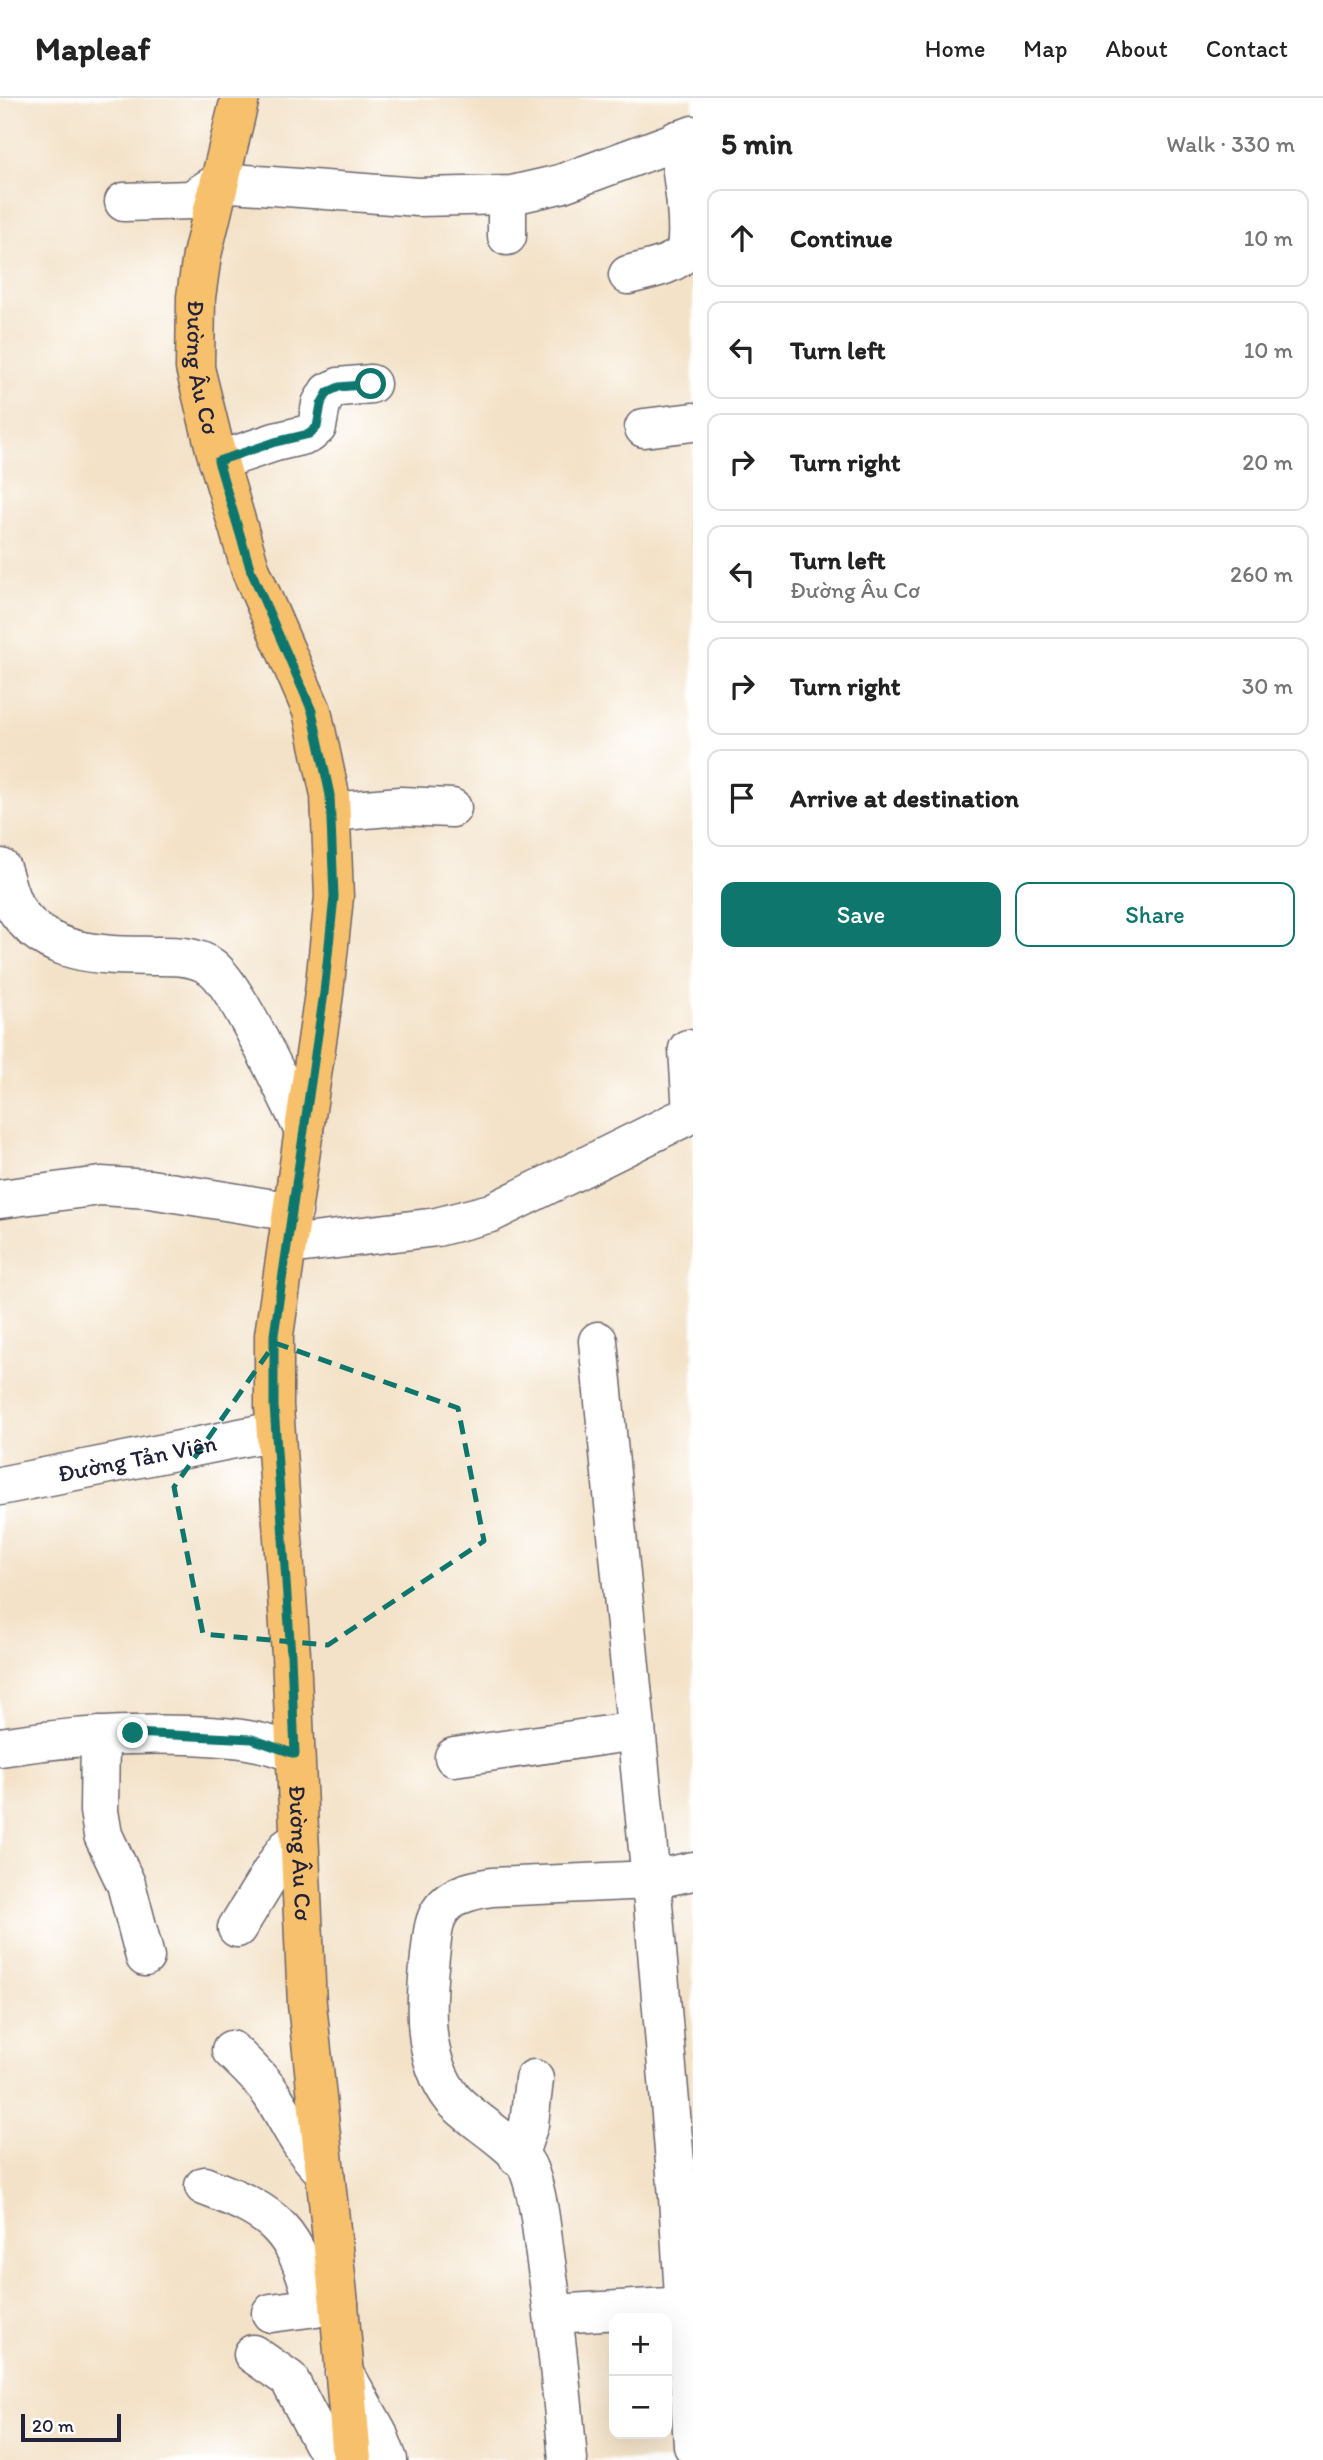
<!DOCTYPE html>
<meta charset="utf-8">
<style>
body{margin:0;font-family:Itim,sans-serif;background:#f6f6f6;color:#222}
.controls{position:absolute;right:21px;bottom:21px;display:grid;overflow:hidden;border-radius:14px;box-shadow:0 7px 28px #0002}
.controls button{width:63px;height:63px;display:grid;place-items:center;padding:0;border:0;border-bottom:2px solid #e0e0e0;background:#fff;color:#222;font:35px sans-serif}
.scale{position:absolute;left:21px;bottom:18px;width:100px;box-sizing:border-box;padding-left:7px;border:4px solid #22223b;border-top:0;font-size:19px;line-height:24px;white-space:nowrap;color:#22223b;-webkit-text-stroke:5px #fff;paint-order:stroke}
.stop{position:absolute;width:21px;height:21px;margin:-16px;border:5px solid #0f766e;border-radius:50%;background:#fff}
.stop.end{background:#0f766e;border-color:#fff;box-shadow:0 2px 7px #0008}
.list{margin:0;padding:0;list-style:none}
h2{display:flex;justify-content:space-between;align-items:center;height:91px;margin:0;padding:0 28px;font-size:30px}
h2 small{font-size:23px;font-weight:400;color:#767676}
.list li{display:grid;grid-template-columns:46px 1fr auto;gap:21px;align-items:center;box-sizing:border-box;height:98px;margin:0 14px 14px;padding:0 14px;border:2px solid #e0e0e0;border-radius:14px}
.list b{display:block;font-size:26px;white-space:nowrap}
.list p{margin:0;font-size:23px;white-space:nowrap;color:#767676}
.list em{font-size:23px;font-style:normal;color:#767676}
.actions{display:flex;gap:14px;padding:21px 28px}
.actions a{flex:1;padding:16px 0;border:2px solid #0f766e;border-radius:14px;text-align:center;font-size:24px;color:#0f766e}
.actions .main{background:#0f766e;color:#fff}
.icon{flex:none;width:38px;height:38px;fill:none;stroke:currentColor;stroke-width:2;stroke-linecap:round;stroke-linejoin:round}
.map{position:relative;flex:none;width:693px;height:2362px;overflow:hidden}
header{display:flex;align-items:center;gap:42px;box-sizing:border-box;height:98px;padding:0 35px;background:#fff;border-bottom:2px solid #e0e0e0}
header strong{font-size:33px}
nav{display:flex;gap:38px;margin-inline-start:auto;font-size:24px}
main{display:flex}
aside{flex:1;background:#fff}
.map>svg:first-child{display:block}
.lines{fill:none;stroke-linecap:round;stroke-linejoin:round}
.minor-casing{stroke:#6b656c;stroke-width:41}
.major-casing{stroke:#6b656c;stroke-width:41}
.minor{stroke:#fff;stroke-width:38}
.major{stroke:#f7c06c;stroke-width:38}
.route{stroke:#0f766e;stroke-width:9}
.marked{fill:none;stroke:#0f766e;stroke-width:5;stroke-dasharray:14 9;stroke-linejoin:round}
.labels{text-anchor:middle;stroke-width:5;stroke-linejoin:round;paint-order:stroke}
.street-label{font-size:24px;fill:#22223b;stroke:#fff}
</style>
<header>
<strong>Mapleaf</strong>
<nav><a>Home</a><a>Map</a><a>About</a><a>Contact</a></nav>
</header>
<main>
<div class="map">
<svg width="693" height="2362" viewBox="0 0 693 2362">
<rect width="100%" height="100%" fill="#fff"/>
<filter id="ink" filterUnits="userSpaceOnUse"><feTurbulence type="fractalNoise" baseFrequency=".0143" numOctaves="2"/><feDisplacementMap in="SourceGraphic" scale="14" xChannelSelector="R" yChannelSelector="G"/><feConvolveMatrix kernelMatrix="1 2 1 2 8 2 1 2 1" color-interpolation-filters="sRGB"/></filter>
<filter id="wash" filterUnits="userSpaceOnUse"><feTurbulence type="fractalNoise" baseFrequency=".00686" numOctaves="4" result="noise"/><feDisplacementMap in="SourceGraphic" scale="28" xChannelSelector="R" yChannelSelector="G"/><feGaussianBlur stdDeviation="1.57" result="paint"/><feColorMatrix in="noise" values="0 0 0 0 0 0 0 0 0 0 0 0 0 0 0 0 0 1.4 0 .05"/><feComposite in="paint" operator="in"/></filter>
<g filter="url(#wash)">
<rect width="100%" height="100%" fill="#f3e2c8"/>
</g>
<g filter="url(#ink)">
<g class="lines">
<g class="minor-casing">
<g id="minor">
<polyline points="124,104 191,102 219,84 418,99 512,97 560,86 693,37"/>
<polyline points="507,138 507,98"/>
<path d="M628,177C645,172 671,169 684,155C693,140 681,64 677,42"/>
<polyline points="644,330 693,324"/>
<polyline points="218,363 275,344 309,336 317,329 321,306 328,294 339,289 371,286"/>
<polyline points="331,714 400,708 452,710"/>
<path d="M1,770C6,784 9,802 18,814C50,859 104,857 153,858C172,858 193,857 210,868C236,884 288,1001 304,1033"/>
<polyline points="688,951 692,1015"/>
<polyline points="0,1101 101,1088 150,1091 293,1114"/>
<polyline points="288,1147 437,1129 491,1115 693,1015"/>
<polyline points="598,1243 651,1782 678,2099 693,2348"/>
<path id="s1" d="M0,1388L275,1333"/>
<polyline points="100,1638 99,1713 103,1737 126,1786 145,1859"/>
<path d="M0,1649C63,1639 125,1635 189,1637C226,1639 261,1640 295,1656"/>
<polyline points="454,1659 636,1633"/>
<polyline points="237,1830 281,1758 287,1750 299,1742"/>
<path d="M231,1952C245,1966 261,1980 272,1997C291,2026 298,2049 325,2074"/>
<polyline points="518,2059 529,2026 534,1981"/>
<path d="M204,2088C277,2115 296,2132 315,2210"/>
<polyline points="271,2215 339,2206"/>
<polyline points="554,2216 685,2208"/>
<polyline points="253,2256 289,2281 322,2344 337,2362"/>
<polyline points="344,2274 377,2333 388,2362"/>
<path d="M568,2362C562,2293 555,2225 545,2157C541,2129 539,2100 529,2073C521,2048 470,2022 453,2001C421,1961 425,1906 430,1858C432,1845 432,1829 438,1817C448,1797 472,1792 492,1789L651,1782L693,1773"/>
</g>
</g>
<g class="major-casing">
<g id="major">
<path id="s2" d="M240,0L202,157L196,199L195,270L215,351L251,473L312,613L330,697L334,799L324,895L274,1237V1308L291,1557L307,1906L339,2206L352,2362"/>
</g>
</g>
<use href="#minor" class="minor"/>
<use href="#major" class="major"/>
</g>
</g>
<g class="lines" filter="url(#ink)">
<polyline class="route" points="133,1635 252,1641 295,1656 291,1557 274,1308 274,1237 324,895 334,799 330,697 312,613 251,473 218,363 275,344 309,336 317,329 321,306 328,294 339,289 371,286"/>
</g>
<path class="marked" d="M275,1245L458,1310L484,1443L328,1547L203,1536L174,1389Z"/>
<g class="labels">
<g class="street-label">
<text dy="8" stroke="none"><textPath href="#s2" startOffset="275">Đường Âu Cơ</textPath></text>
<text dy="8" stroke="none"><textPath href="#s1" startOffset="140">Đường Tản Viên</textPath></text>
<text dy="8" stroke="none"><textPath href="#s2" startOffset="1787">Đường Âu Cơ</textPath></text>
</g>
</g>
</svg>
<div class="controls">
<button>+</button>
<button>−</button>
</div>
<div class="scale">20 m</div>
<div class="stop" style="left:371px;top:286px"></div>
<div class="stop end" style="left:133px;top:1635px"></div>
</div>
<aside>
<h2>5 min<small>Walk · 330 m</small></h2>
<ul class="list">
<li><svg class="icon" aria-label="ahead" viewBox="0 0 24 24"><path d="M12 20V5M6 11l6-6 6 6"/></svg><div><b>Continue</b></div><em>10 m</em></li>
<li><svg class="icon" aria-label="left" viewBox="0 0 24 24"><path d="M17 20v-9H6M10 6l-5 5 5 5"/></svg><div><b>Turn left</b></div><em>10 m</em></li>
<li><svg class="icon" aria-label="right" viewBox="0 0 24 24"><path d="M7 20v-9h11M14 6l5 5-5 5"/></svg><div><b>Turn right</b></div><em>20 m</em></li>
<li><svg class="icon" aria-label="left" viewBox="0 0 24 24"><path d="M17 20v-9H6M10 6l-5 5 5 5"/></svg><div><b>Turn left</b><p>Đường Âu Cơ</p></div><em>260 m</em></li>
<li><svg class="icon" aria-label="right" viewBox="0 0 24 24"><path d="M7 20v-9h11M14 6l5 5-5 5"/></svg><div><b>Turn right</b></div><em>30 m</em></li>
<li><svg class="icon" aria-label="arrive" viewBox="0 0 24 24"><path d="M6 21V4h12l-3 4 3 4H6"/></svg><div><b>Arrive at destination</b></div></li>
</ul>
<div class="actions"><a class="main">Save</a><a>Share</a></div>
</aside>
</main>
